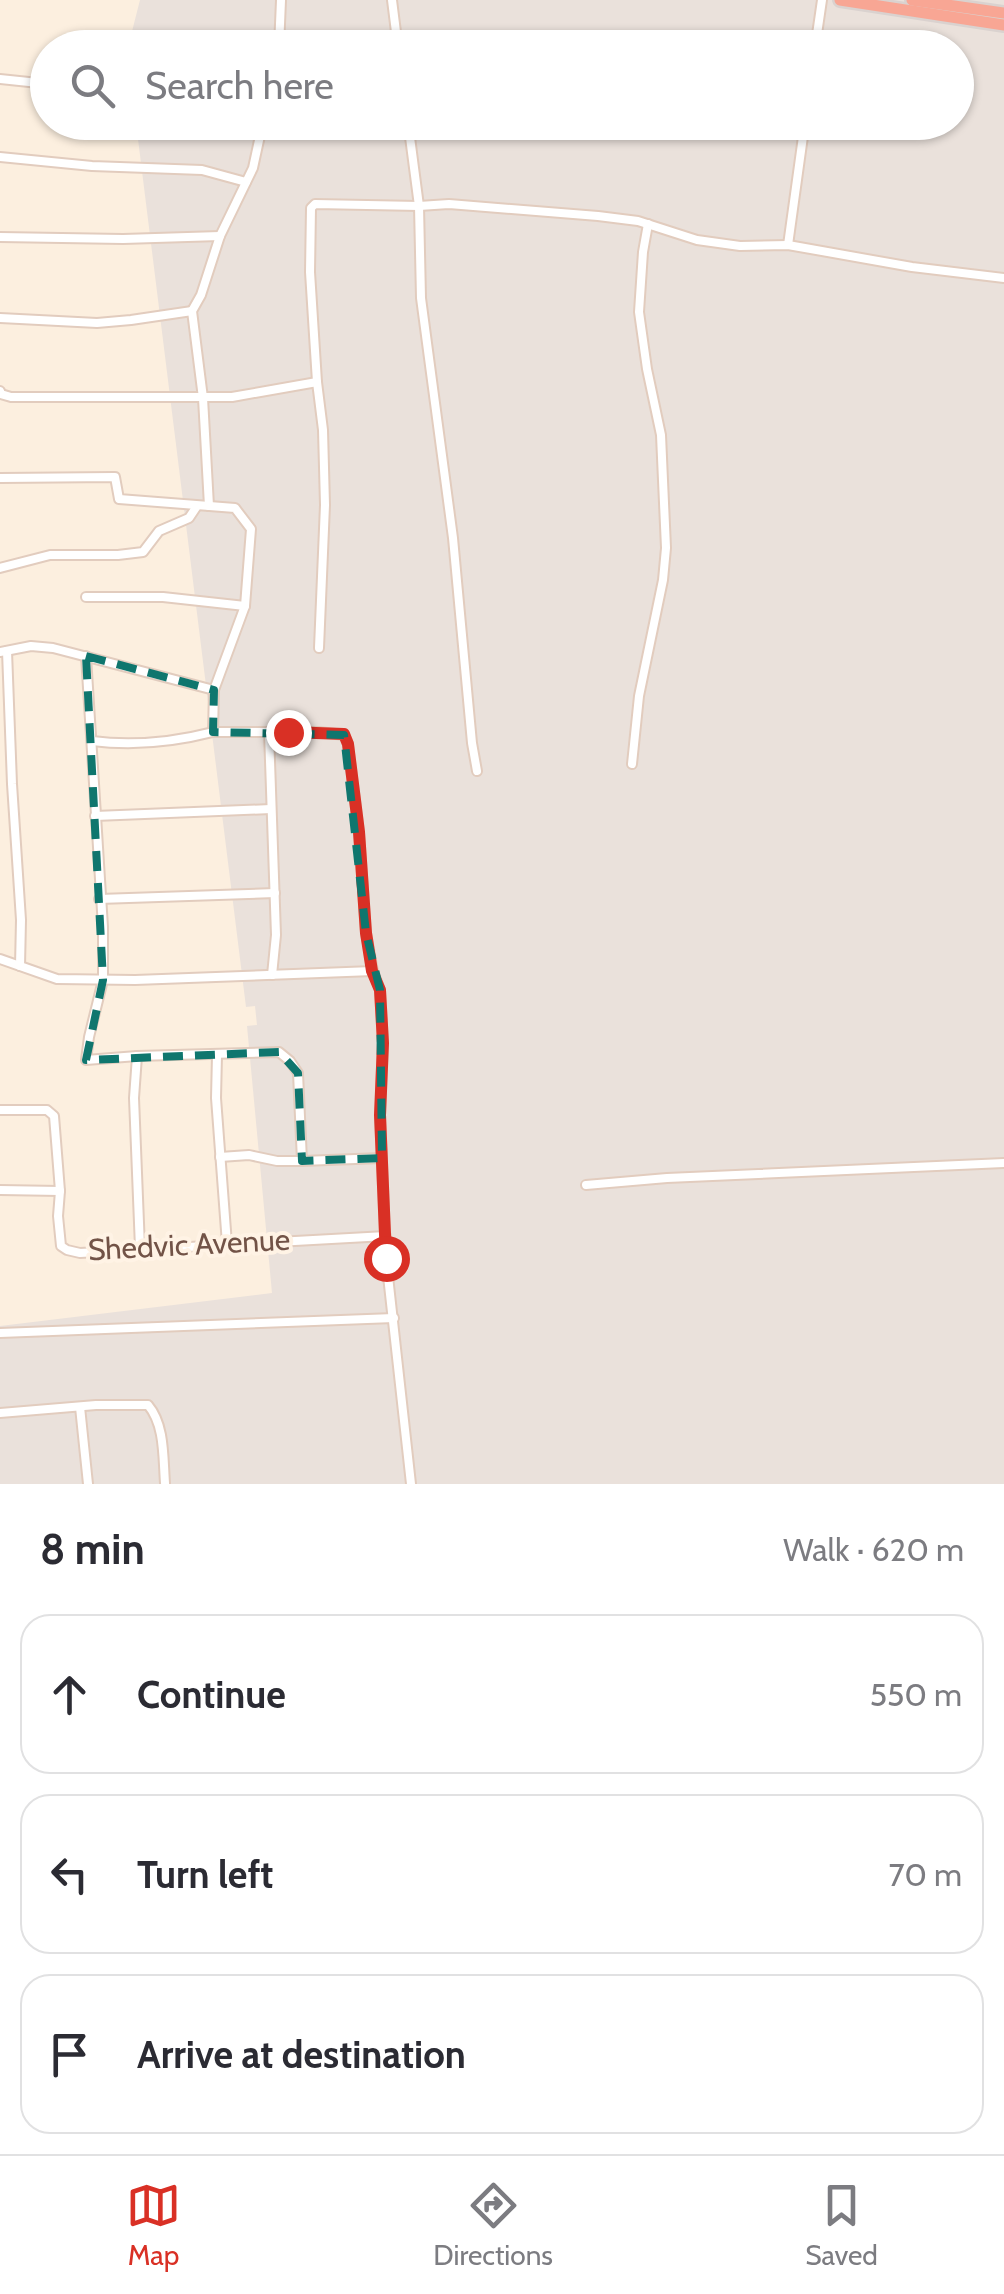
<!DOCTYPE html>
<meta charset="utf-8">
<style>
body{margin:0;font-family:Cabin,sans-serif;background:#f7f7f7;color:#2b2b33}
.stop{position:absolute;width:30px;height:30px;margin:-22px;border:8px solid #d93025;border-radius:50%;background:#fff}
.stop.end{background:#d93025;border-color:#fff;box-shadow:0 2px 10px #0008}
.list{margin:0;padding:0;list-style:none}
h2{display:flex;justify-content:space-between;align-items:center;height:130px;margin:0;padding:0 40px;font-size:42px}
h2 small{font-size:32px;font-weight:400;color:#7c7c81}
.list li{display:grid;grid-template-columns:65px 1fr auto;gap:30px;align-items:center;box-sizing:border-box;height:160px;margin:0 20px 20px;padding:0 20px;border:2px solid #e1e1e2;border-radius:30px}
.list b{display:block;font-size:38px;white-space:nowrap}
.list em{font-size:32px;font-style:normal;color:#7c7c81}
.icon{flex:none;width:55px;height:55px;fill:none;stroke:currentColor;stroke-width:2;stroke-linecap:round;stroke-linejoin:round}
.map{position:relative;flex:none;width:1004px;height:1484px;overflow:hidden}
.search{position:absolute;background:#fff;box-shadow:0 2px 8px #0004;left:30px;right:30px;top:30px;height:110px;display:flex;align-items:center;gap:25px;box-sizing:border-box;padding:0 35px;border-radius:55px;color:#7c7c81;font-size:38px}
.sheet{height:670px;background:#fff}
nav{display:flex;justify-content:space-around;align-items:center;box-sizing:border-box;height:140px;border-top:2px solid #e1e1e2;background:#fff;font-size:28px;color:#7c7c81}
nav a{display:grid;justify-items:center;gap:5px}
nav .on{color:#d93025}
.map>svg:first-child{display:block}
.industrial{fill:#eae1db}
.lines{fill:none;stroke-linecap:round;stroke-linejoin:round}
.minor-casing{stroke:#e2ccbe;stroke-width:12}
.highway-casing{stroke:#dad2cf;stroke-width:16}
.minor{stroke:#fff;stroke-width:8}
.highway{stroke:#f8a694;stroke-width:11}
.route{stroke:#d93025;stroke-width:12}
.marked{fill:none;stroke:#0f766e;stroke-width:8;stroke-dasharray:20 12;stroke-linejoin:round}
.labels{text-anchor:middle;stroke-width:8;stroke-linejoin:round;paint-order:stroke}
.street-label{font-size:30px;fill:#725347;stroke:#fff3e5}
</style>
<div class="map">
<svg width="1004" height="1484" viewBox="0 0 1004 1484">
<rect width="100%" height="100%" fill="#fcefdf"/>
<polygon class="industrial" points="140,0 1004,0 1004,1484 0,1484 0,1326 272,1293 247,1026 257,1025 255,1006 246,1007 136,123 956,122 956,48 128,47"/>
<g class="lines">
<g class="minor-casing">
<g id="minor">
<polyline points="392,0 398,48"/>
<polyline points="279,48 281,0"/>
<polyline points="815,48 822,0"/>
<polyline points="0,79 48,84"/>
<polyline points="408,122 419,206 421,298 453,538 472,743 477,771"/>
<polyline points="0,157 92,166 202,170 246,182"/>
<polyline points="0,237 123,239 220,236"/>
<polyline points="788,245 805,122"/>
<polyline points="0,318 97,323 131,320 192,311"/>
<polyline points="317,382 310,272 311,208 315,204 419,206 449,204 598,216 638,221 697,240 740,246 788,245 912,267 1004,278"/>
<polyline points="0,391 1,394 11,397 232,397 317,382 323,430 325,505 319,648"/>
<path d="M0,478L115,477L119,499L235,508L251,529L245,606L214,690L213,732C174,742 131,746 92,741"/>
<polyline points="209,506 203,398 192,311 201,295 220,236 253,168 263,122"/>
<polyline points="0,568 50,555 118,555 143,552 159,531 189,518 197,506"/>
<polyline points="86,597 163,597 245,606"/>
<polyline points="7,651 12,784 21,920 20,966"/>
<polyline points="0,652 31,646 53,648 214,690"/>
<polyline points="86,656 103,927 103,980 89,1037 86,1060 137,1056 279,1052 290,1061 298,1073 302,1161 382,1158"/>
<polyline points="213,732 319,732 344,735 348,744 359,832 366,933 373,971 380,990 383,1043 380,1115 386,1258 411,1484"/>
<polyline points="269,732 276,935 272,975"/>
<polyline points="632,764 639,696 663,580 666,548 661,435 647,369 639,312 643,252 648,224"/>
<polyline points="95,816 271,809"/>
<polyline points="99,899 275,893"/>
<polyline points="0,959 57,979 135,980 373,971"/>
<polyline points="217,1055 216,1098 227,1244"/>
<polyline points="137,1056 134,1098 140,1248"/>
<polyline points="0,1110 47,1110 54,1116 60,1191 58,1216 61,1246 67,1250 80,1253 386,1236"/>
<polyline points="220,1157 249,1155 277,1161 302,1161"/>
<polyline points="586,1185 667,1178 1004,1163"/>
<polyline points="0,1190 60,1191"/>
<polyline points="0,1333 394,1318"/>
<polyline points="80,1407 88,1484"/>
<path d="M0,1413L96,1405H148C165,1425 163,1457 165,1483"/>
</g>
</g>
<g class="highway-casing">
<g id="highway">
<polyline points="840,0 1004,25"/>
<polyline points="912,0 1004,13"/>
</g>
</g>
<use href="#minor" class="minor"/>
<use href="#highway" class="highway"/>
</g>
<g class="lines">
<polyline class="route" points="288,732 344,734 348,744 359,832 366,933 372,971 380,990 383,1043 380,1115 386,1258"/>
</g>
<path class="marked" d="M86,656L214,690L213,732L344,735L366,933L380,990L382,1158L302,1161L298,1073L279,1052L86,1060L103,980Z"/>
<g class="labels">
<g class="street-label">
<text transform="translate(189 1245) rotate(-3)" y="10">Shedvic Avenue</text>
</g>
</g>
</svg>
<div class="stop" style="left:386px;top:1258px"></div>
<div class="stop end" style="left:288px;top:732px"></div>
<div class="search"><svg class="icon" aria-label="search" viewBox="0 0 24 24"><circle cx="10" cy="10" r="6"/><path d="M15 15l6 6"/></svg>Search here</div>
</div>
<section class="sheet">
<h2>8 min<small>Walk · 620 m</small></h2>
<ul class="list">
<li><svg class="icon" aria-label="ahead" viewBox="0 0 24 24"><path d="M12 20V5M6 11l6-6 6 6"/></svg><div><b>Continue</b></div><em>550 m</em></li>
<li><svg class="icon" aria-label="left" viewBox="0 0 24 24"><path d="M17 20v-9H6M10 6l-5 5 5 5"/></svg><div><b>Turn left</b></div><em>70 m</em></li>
<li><svg class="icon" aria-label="arrive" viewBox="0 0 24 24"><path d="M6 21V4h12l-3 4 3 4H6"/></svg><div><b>Arrive at destination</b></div></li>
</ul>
</section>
<nav>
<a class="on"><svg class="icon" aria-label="map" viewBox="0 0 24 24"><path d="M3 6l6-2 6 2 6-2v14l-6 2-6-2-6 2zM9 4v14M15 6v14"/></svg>Map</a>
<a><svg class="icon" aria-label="directions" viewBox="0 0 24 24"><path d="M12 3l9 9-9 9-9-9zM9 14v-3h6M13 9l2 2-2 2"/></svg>Directions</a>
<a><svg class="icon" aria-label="saved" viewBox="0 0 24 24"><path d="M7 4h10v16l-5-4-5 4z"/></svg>Saved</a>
</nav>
